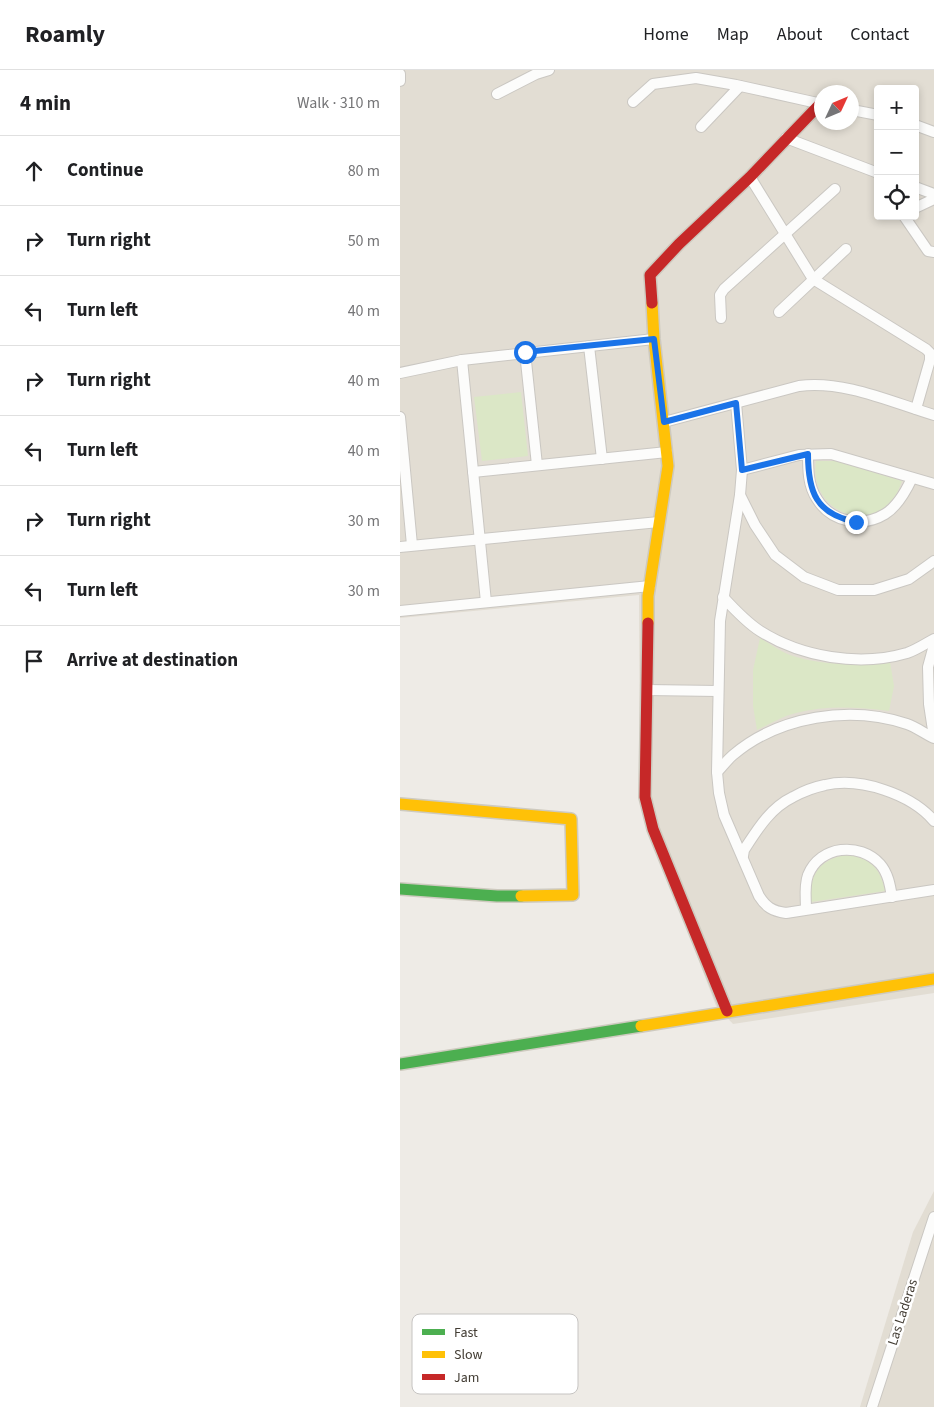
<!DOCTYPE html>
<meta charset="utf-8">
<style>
body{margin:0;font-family:"Source Sans 3",sans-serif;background:#f6f6f6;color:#202124}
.controls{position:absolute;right:15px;top:15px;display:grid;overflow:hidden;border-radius:5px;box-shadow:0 2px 8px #0003}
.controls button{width:45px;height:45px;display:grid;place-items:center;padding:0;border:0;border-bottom:1px solid #e0e0e0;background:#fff;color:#202124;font:25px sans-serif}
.compass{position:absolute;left:414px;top:15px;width:45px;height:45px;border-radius:50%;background:#fff;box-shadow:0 2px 8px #0003;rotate:46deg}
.stop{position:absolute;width:15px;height:15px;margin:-11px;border:4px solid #1a73e8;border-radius:50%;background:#fff}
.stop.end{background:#1a73e8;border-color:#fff;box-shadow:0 1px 5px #0008}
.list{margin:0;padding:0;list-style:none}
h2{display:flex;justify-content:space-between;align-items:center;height:65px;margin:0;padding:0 20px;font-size:21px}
h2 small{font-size:16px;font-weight:400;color:#757577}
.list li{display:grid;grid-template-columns:32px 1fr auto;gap:15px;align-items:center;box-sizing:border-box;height:70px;padding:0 20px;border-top:1px solid #e0e0e0}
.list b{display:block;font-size:19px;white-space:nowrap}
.list em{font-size:16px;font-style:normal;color:#757577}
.icon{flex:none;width:28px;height:28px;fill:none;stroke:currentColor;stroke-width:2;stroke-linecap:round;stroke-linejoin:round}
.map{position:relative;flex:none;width:534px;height:1337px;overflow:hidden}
header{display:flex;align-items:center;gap:30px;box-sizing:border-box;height:70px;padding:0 25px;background:#fff;border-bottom:1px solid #e0e0e0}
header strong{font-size:24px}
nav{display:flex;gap:28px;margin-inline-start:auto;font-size:18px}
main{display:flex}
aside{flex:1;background:#fff}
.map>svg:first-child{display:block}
.residential{fill:#e2ddd3;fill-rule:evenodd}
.green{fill:#dbe7c6}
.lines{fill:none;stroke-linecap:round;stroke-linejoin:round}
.street-casing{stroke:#cac7c2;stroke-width:12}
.fast-casing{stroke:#cecabf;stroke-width:14}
.slow-casing{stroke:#cecabf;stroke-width:14}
.jam-casing{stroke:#cecabf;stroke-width:14}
.street{stroke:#fcfcfb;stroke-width:10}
.fast{stroke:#4caf50;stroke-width:11}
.slow{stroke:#ffc107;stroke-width:11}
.jam{stroke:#c62828;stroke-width:11}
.route{stroke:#1a73e8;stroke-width:6}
.labels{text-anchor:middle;stroke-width:5;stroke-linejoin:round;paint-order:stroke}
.street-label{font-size:14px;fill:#423c33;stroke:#fff}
.key{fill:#fff;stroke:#c6c4c2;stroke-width:1}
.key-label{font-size:14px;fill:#423c33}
</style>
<header>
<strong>Roamly</strong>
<nav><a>Home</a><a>Map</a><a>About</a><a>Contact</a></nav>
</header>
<main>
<aside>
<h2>4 min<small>Walk · 310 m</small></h2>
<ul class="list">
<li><svg class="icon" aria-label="ahead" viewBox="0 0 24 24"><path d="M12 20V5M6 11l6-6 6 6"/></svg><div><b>Continue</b></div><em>80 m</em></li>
<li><svg class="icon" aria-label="right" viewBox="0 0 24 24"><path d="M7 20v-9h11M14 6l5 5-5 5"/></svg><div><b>Turn right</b></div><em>50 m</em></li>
<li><svg class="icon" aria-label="left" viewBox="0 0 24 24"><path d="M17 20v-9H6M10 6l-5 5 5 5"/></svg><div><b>Turn left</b></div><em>40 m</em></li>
<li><svg class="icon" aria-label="right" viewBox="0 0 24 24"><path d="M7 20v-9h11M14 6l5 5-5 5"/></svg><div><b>Turn right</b></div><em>40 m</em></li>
<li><svg class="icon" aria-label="left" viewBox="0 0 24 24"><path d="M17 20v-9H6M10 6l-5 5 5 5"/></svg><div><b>Turn left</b></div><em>40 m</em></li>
<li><svg class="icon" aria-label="right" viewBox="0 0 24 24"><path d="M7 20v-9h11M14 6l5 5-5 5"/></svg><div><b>Turn right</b></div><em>30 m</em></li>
<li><svg class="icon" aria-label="left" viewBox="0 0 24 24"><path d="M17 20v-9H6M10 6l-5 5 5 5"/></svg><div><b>Turn left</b></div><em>30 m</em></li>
<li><svg class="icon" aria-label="arrive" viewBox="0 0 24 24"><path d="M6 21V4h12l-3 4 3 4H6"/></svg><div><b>Arrive at destination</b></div></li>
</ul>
</aside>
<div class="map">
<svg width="534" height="1337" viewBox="0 0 534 1337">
<rect width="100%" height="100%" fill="#eeebe6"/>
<g class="residential">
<path d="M0,0H534V923L333,954L316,936L240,735L239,525L0,548ZM478,19H515V146H478ZM422,22H452V52H422Z"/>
<polygon points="534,1121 534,1337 460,1337 513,1162"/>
</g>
<g class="green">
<polygon points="121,322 128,386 82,391 74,327"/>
<path d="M416,391H436L502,411C500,416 498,422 495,426C467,467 408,439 416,391Z"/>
<path d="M360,568C369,573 380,581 390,585C421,596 458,595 490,592L494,616L489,641C458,637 426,635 396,643C383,646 370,654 357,660L353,636V600Z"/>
<path d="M443,785C468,786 480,796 485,821L411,832C409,805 418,792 443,785Z"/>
</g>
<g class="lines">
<g class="street-casing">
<g id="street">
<polyline points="0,4 0,11"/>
<polyline points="97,24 136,4 149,0"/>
<polyline points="233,32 253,14 296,8 336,15 422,34"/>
<polyline points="452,40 478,45"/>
<polyline points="515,55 534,62"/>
<polyline points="301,57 340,16"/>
<polyline points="386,68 478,103"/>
<polyline points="350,107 413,209 526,279 530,283 530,290 516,339"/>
<polyline points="515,117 534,124"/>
<polyline points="515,138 534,129"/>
<polyline points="504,146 528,181 534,182"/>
<polyline points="379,242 446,179"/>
<polyline points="321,248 320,225 324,219 435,119"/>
<polyline points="189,276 202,389"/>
<polyline points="125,282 137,395"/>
<polyline points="62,290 86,532"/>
<polyline points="0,303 62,290 254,269"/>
<path d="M336,333L342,400L340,425L320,551L317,702L319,723L324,745L359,826C366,837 372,841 386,843L534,820"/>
<polyline points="0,347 12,475"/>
<path d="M264,352L399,316C444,310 491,332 534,345"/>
<path d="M408,384C408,399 408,416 417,429C431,452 462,458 485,444C498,436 506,421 512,408"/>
<polyline points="342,400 399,385 431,384 534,414"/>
<polyline points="73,402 267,382"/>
<polyline points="340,425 355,455 375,485 404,507 438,520 474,520 509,509 534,491"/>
<polyline points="0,477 259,452"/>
<path d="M323,527C334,539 346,552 360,561C401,587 459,597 507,583C516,580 525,574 534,569"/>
<polyline points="0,541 250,516"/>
<polyline points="534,575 528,597 529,634 534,667"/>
<polyline points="247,620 318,621"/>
<path d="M317,702C322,697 327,690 333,685C379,646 450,635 507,654C516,657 525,664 534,668"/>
<path d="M343,786L344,780C357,760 370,738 393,727C402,722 415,717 425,715C460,707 511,724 534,751"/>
<path d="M406,839C406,828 404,816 408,805C420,775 460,772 480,794C488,803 490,815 492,827"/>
<polyline points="472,1337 534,1147"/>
</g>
</g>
<g class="fast-casing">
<g id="fast">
<polyline points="0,819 97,826 121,826"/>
<polyline points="0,994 241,956"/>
</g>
</g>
<g class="slow-casing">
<g id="slow">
<polyline points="248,553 248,526 268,396 254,269 252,233"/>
<polyline points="0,734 171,749 173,825 121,826"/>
<polyline points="241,956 534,909"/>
</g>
</g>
<g class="jam-casing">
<g id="jam">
<polyline points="252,233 250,205 279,174 350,107 421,33"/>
<polyline points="248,553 245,727 253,759 327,941"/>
</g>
</g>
<use href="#street" class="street"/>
<use href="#fast" class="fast"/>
<use href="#slow" class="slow"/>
<use href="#jam" class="jam"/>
</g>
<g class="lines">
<path class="route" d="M125,282L254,269L264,352L336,333L342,400L408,384C408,422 416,444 456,452"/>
</g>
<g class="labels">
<g class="street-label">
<text transform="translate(502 1242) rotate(-72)" y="5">Las Laderas</text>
</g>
</g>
<rect x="12" y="1244" width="166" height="80" rx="8" class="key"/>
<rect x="22" y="1259" width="23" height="6" fill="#4caf50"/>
<rect x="22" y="1281" width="23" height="7" fill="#ffc107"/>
<rect x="22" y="1304" width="23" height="6" fill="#c62828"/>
<g class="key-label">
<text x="54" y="1267">Fast</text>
<text x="54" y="1289">Slow</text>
<text x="54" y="1312">Jam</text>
</g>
</svg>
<div class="controls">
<button>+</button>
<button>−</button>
<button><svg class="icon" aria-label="locate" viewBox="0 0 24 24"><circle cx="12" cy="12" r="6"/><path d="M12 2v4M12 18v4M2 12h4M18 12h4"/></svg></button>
</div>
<svg class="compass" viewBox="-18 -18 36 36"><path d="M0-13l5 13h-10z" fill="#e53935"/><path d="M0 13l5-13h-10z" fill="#757577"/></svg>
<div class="stop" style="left:125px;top:282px"></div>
<div class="stop end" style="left:456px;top:452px"></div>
</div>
</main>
